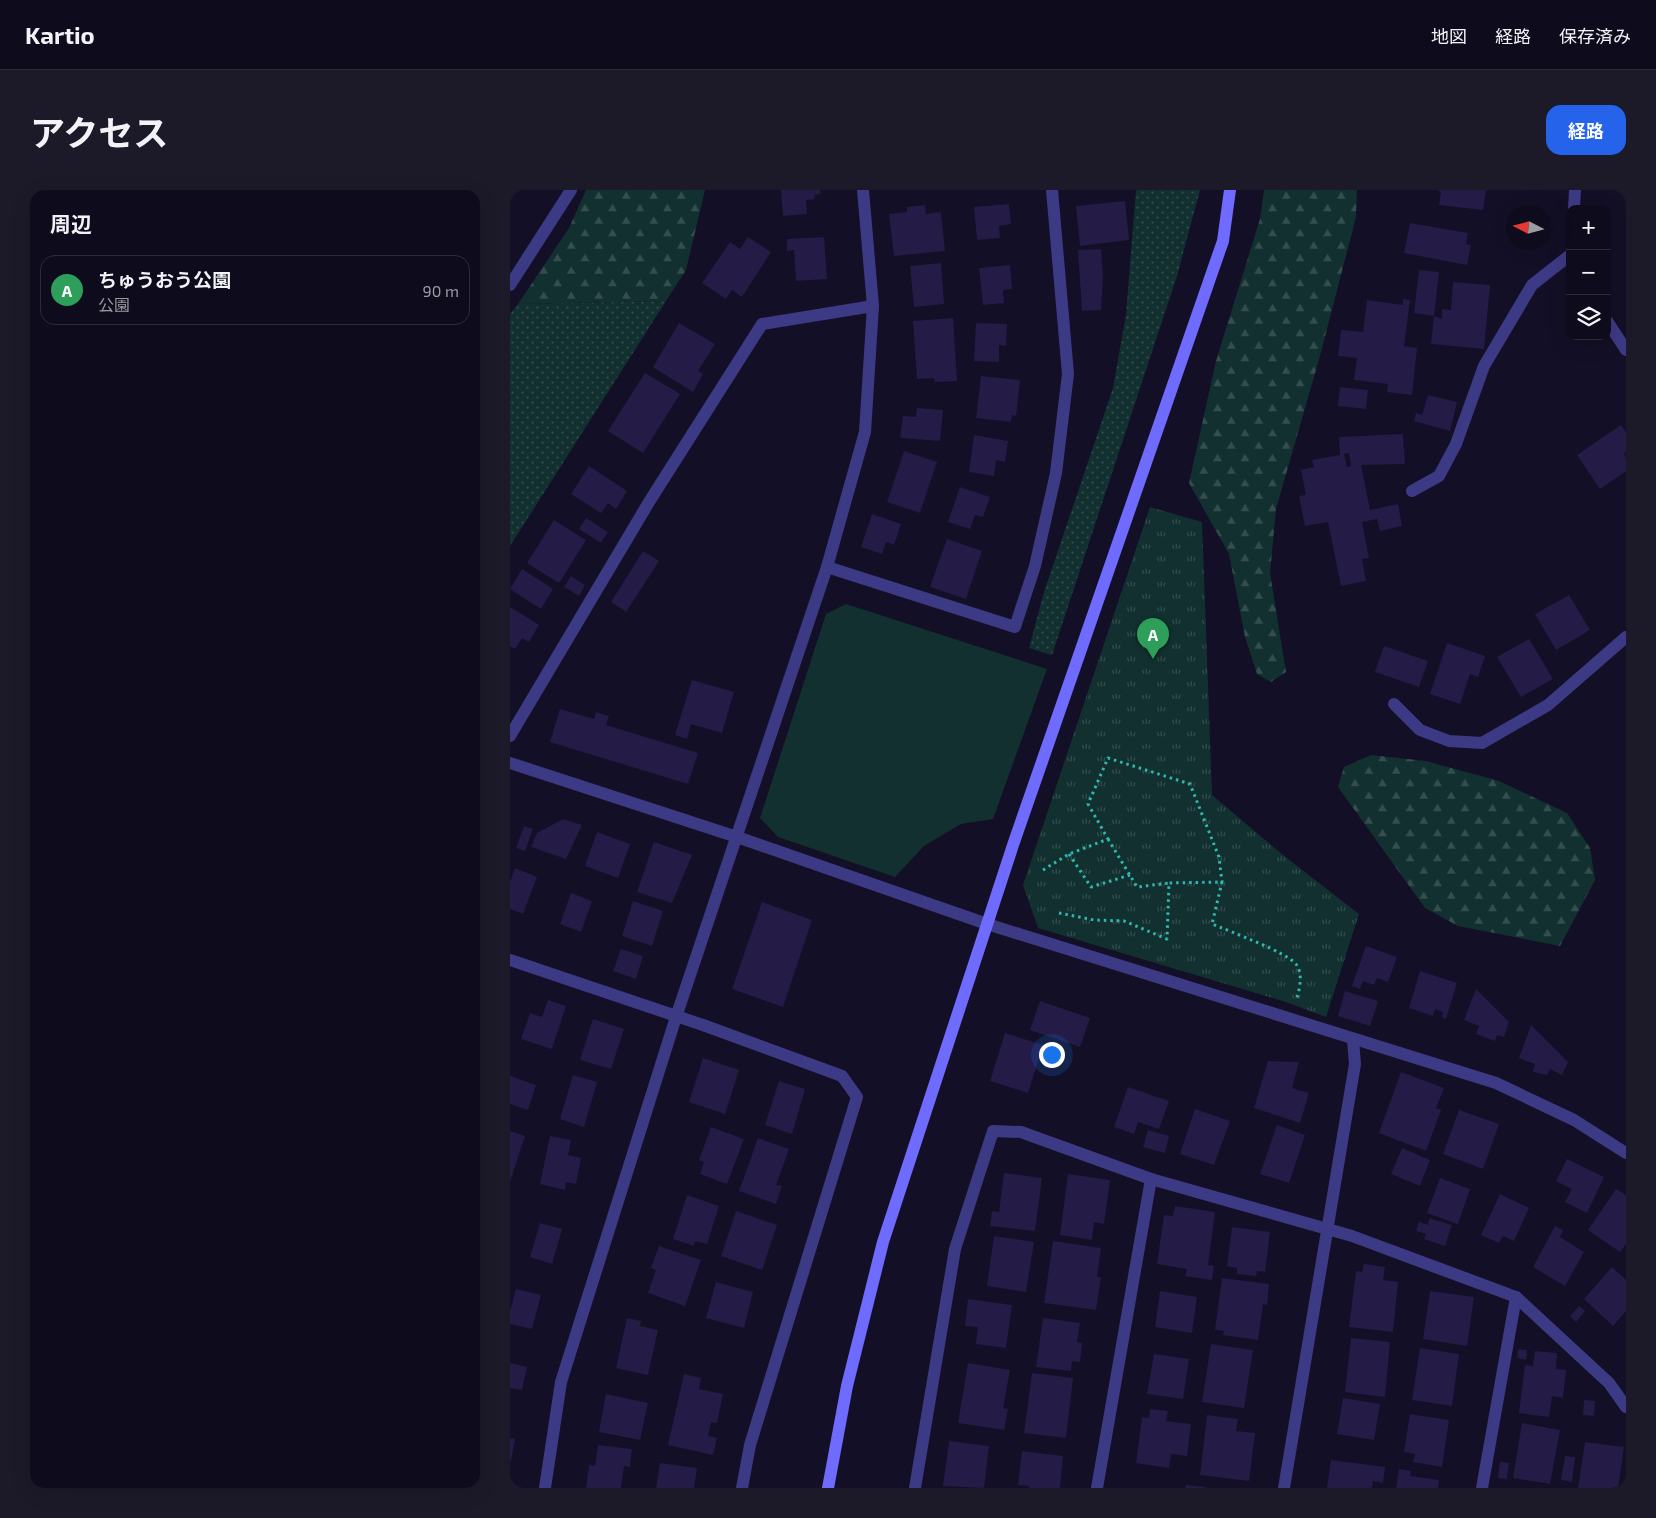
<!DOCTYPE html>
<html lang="ja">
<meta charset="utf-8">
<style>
body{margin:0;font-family:"Exo 2","Noto Sans JP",sans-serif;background:#1c1929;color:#f1f3f6}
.controls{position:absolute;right:15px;top:15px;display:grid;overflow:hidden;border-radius:10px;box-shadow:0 5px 20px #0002}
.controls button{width:45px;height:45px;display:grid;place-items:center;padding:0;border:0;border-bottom:1px solid #2e2b3b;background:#0e0b1c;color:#f1f3f6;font:25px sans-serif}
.compass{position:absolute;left:996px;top:15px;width:45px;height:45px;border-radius:50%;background:#0e0b1c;box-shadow:0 5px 20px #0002;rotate:276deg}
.you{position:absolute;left:541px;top:864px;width:18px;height:18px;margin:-12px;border:4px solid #fff;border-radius:50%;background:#1a73e8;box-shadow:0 0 0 8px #1a73e833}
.badge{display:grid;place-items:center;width:32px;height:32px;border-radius:50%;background:#2563eb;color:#fff;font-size:16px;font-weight:700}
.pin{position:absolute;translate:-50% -41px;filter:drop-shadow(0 1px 2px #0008)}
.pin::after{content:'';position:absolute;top:26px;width:18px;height:15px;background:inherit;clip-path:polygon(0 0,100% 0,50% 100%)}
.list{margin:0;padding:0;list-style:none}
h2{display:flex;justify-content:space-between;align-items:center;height:65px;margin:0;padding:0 20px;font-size:21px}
h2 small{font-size:16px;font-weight:400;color:#9b9ba3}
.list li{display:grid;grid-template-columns:32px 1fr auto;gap:15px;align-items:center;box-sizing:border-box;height:70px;margin:0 10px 10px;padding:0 10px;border:1px solid #2e2b3b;border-radius:15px}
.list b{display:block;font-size:19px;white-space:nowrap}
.list p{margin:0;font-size:16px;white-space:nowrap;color:#9b9ba3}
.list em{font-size:16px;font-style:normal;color:#9b9ba3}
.icon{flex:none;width:28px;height:28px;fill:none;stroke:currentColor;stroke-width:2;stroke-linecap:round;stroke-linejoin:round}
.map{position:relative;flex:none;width:1116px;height:1298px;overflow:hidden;border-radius:15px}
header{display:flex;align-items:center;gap:30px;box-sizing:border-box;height:70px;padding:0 25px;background:#0e0b1c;border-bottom:1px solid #2e2b3b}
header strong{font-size:24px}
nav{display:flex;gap:28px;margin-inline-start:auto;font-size:18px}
.intro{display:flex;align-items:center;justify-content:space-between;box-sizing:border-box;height:120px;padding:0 30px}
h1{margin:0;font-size:35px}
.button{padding:12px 22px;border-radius:15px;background:#2563eb;color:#fff;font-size:18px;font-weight:700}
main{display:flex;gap:30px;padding:0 30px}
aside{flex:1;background:#0e0b1c;border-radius:15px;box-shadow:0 5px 20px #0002}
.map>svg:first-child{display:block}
.grass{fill:url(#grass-dots)}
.forest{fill:url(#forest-firs)}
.park{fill:url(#park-tufts)}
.pitch{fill:#12302f}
.building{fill:#241b47;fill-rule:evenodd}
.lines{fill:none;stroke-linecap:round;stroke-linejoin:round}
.path{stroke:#2fb8b0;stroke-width:3;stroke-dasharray:2.5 4;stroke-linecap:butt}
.street{stroke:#3d3a85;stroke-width:12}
.secondary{stroke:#6f6bff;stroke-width:12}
</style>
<header>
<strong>Kartio</strong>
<nav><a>地図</a><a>経路</a><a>保存済み</a></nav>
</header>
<div class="intro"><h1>アクセス</h1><a class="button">経路</a></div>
<main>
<aside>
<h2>周辺<small></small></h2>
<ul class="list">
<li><span class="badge" style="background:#2e9e5b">A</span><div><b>ちゅうおう公園</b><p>公園</p></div><em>90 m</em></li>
</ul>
</aside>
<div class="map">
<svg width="1116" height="1298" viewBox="0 0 1116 1298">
<defs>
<pattern id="grass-dots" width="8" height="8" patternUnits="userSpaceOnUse" patternTransform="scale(1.25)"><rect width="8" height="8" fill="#12302f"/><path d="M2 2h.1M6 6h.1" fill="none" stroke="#344d4e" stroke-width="1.8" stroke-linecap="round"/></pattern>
<pattern id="forest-firs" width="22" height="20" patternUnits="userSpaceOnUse" patternTransform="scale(1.25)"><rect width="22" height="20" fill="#12302f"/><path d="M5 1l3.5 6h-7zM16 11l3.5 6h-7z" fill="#344d4e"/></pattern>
<pattern id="park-tufts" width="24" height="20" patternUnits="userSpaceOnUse" patternTransform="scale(1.25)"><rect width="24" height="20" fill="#12302f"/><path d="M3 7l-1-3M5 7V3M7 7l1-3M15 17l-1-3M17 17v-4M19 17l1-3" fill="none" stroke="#344d4e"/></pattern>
</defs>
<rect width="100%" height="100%" fill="#130f26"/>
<g class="grass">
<polygon points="626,0 690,0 667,86 542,465 519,458 534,402 603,198 616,125"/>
<polygon points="156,111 0,356 0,124 8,114"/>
</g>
<g class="forest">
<polygon points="76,0 195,0 176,80 156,111 8,114 59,38"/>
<polygon points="754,0 847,0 846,27 810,166 766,319 760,383 776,482 761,492 747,484 735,447 719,364 679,293 706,171 750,29"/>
<polygon points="861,565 916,571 989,591 1057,623 1080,658 1085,690 1050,756 948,736 915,718 828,597 834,577"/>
</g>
<polygon class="park" points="640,317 692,332 702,605 773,665 849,724 816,827 773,811 528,738 513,695"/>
<polygon class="pitch" points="336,414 537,479 483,629 451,634 414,656 385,687 268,647 250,628 316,424"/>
<g class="building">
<polygon points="271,0 310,0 311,4 304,5 305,9 296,10 297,24 273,26"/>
<polygon points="926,0 976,0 973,20 929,15 931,2"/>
<polygon points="615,11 619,50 570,56 566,16"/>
<polygon points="499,14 501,34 489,36 490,48 467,50 464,17"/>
<polygon points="415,15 416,24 431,22 435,61 384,66 379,24 397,22 397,17"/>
<polygon points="900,33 958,43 956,54 961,55 957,75 894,63"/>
<polygon points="238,47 261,62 232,107 222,100 216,109 192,93 220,52 230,59"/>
<polygon points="314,47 317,89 286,91 284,60 277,61 277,49"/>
<polygon points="591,59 593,86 591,120 572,121 568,60"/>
<polygon points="431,73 434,114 404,117 400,76"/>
<polygon points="500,75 502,99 493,100 494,113 473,115 469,78"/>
<polygon points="909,80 929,82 924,126 904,123"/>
<polygon points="943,92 980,95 974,159 921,154 924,126 932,129 932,119 941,120"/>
<polygon points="893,109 900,110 894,156 907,158 902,205 877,202 878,194 844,190 847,168 828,166 831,140 853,142 857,110 893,115"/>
<polygon points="443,128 447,191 425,192 424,188 407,189 403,131"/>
<polygon points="169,133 205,154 188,181 193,184 183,202 143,177"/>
<polygon points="466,133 497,134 496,156 489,155 489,172 464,171"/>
<polygon points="135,183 170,204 133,263 98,241"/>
<polygon points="471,186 510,190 506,226 502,225 501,232 466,228"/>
<polygon points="830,197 858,200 856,219 828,216"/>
<polygon points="918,205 947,212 940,241 904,231 906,223 912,225"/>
<polygon points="407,218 433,220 430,251 390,248 393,226 406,227"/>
<polygon points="1111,235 1116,242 1116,262 1114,264 1116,268 1116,281 1090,299 1067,265"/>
<path d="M893,244L895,274L851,275L860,320L888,314L892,336L870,341L867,329L852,332L859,368L852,369L856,391L831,396L818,332L795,336L789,306L796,305L791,280L804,277L802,270L830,265L829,247ZM839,263L841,276L837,277L834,264Z"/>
<polygon points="464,245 498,251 495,272 486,270 484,286 459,282"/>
<polygon points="394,261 427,272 410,323 377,312"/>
<polygon points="79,276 117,301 106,319 98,313 91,323 61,304"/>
<polygon points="450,297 480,307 473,327 465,325 460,339 438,332"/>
<polygon points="362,324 391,334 384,355 376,352 372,364 351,357"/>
<polygon points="76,328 98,342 91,353 69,339"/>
<polygon points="44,330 76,350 49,393 17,373"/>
<polygon points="437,349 472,361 456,409 420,397"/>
<polygon points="133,361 149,371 116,422 101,412"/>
<polygon points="12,379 43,399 31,419 0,399"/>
<polygon points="61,386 75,395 69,406 54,397"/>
<polygon points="1059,405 1080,440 1046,460 1025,424"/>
<polygon points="0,417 29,435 19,452 12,448 5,459 0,456"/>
<polygon points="1019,449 1043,489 1011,507 987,467"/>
<polygon points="937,453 975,466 968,487 960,484 950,514 920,504"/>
<polygon points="874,456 918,471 909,497 865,482"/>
<polygon points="182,490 224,502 212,543 181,534 177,549 165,545"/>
<polygon points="50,519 84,529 86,522 99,526 96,535 188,563 178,594 40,552"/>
<polygon points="53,629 72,635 56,669 21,657 27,643"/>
<polygon points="14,636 23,639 15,661 6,658"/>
<polygon points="87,642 120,654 108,688 75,676"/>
<polygon points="144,652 182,665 162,713 127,702"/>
<polygon points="5,678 27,687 13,724 0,719 0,692"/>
<polygon points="61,703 82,711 71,742 50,734"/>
<polygon points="123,711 153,721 142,756 112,746"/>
<polygon points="252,712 302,730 273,817 222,799"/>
<polygon points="856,756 887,767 878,792 867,788 864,795 853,791 850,799 842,796"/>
<polygon points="111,759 133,766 126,789 103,781"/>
<polygon points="910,781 947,793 936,829 932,827 933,822 925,819 923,826 899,818"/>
<polygon points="966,799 999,832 994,847 987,845 985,851 966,844 969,836 954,830"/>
<polygon points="835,801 868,811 860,836 828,826"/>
<polygon points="38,810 56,816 42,859 11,849 20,823 32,827"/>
<polygon points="530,811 580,828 570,857 520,840"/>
<polygon points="83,829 114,839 101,879 70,870"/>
<polygon points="1021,835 1058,872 1052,885 1040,879 1037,885 1023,882 1025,874 1009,868"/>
<polygon points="495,843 533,855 518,903 480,891"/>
<polygon points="193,868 229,880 215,924 179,912"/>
<polygon points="758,871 789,872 782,898 799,903 790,933 744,918"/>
<polygon points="891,882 934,898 926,918 931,920 916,961 869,943"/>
<polygon points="63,885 87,892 74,937 50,929"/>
<polygon points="0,886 26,895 18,920 0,914"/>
<polygon points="269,891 295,899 282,944 255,935"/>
<polygon points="618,897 659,911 649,939 628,932 624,944 604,937"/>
<polygon points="685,919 720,931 704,975 670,964"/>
<polygon points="949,920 989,934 973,979 933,964"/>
<polygon points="767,935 795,945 779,993 750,984"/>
<polygon points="201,937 234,949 217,994 190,984 194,972 189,970"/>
<polygon points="638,940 659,946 655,963 633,957"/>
<polygon points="0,941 15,946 0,992"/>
<polygon points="40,946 61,950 58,965 71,968 66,994 56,992 55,1000 30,994"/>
<polygon points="248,948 279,959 266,995 272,996 266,1014 229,1001"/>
<polygon points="892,958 920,970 910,996 881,984"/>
<polygon points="1057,969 1094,987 1077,1023 1055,1012 1062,999 1046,991"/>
<polygon points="494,983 532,988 525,1041 480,1036 482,1021 489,1022"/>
<polygon points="558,984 600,990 594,1034 584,1032 582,1050 550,1045"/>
<polygon points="930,988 960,999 948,1034 917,1023"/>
<polygon points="1106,999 1116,1005 1116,1054 1110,1062 1078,1040"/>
<polygon points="990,1004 1019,1018 1004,1051 993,1046 989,1053 971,1045"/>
<polygon points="177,1005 209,1016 197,1054 185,1051 184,1056 163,1049"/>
<polygon points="665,1016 705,1022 698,1075 704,1076 702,1090 675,1086 677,1079 647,1074 654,1025 663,1026"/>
<polygon points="226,1021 267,1035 252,1080 211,1066"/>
<polygon points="919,1028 942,1035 935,1056 914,1049 916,1044 906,1041 909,1032 918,1035"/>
<polygon points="30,1033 52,1039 42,1074 20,1067"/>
<polygon points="1045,1036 1053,1040 1050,1047 1074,1062 1055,1096 1023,1077"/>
<polygon points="722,1037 760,1042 755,1082 747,1081 746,1086 727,1084 727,1078 717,1076"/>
<polygon points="484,1046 524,1052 516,1102 477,1096"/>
<polygon points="543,1051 591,1058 587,1087 591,1087 586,1120 534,1113"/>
<polygon points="149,1056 191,1070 175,1116 138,1103 146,1080 141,1078"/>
<polygon points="854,1074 875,1077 873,1090 888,1092 883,1142 839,1137 846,1081 852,1082"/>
<polygon points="1102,1077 1116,1090 1116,1121 1103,1136 1074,1109"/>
<polygon points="712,1088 759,1094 757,1115 753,1114 748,1150 713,1145 714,1141 705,1140"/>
<polygon points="206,1092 243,1102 234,1138 196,1128"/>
<polygon points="6,1099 31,1105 22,1139 0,1134 0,1121"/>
<polygon points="650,1101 687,1107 682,1143 645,1137"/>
<polygon points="920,1101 964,1107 957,1156 913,1149"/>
<polygon points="458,1109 502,1115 496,1158 466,1154 468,1137 455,1136"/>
<polygon points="1069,1116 1075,1121 1066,1132 1060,1126"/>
<polygon points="117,1128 131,1131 130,1136 148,1140 138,1185 106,1178"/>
<polygon points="533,1128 570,1133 567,1152 572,1153 570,1172 562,1171 561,1181 526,1177"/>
<polygon points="841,1148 880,1152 875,1207 835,1202"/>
<polygon points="701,1154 743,1160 734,1218 692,1212"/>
<polygon points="910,1158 949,1164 942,1216 902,1210"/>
<polygon points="1008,1159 1017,1160 1016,1170 1007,1168"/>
<polygon points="1025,1161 1047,1163 1046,1179 1056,1180 1053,1208 1042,1206 1039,1227 1009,1223 1015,1175 1023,1176"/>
<polygon points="644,1164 679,1169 673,1209 637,1204"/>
<polygon points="0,1173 17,1177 12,1200 0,1198"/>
<polygon points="458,1173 500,1180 493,1218 498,1219 494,1240 448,1233"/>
<polygon points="522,1183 563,1188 556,1248 514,1243"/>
<polygon points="174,1184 191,1188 189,1199 213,1204 207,1233 201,1232 198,1246 207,1248 203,1265 158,1255"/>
<polygon points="96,1204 138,1213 130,1250 89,1242"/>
<polygon points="833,1208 870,1214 864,1250 827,1244"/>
<polygon points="1074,1210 1085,1211 1084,1226 1073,1225"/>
<polygon points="640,1219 658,1221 656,1231 681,1234 677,1266 661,1264 659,1278 626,1273 632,1227 639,1228"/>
<polygon points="900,1224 939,1230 932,1277 903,1272 905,1264 894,1262"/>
<polygon points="697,1225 728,1229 726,1241 745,1243 739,1291 690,1285"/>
<polygon points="1012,1233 1050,1240 1040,1294 1003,1288"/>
<polygon points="0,1248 5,1249 1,1271 0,1271"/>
<polygon points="439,1251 479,1256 474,1298 433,1296"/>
<polygon points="1075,1252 1114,1257 1108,1298 1068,1298"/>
<polygon points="88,1255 122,1259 120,1277 114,1276 111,1298 76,1298 79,1275 85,1276"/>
<polygon points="512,1261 553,1266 550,1298 519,1298 519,1296 508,1295"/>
<polygon points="1055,1266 1065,1267 1062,1292 1051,1290"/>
<polygon points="821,1270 875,1277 873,1293 863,1291 862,1298 817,1298"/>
<polygon points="990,1272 999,1273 997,1289 988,1288"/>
<polygon points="150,1273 187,1278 184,1298 146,1298"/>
<polygon points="889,1279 901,1281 900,1286 929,1290 928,1298 886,1298"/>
<polygon points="676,1295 695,1297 695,1298 675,1298"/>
</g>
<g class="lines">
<g class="path">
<polyline points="598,649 627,697 659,693"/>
<polyline points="559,664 581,697 620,685"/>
<polyline points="533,680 559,664 598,649 578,614 598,568 680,594 709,667 712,692"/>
<path d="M549,723L584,730L614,731L657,749L659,693L712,692L702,734C719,741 776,762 786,774C793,784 790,797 787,808"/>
</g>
<g class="street">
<polyline points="1064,19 1065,0"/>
<polyline points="0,95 61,0"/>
<polyline points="1097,131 1116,160"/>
<polyline points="902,301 929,286 946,254 974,176 1022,95 1060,65"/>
<polyline points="317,377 505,437 525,376 546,283 558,184 542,0"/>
<polyline points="884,514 910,540 939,551 972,553 1038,515 1116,447"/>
<polyline points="0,546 139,312 252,134 363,116"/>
<polyline points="0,573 227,647 477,734 986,893 1064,930 1116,963"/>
<polyline points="0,770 193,835 332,886 347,907 240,1255 232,1298"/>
<polyline points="35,1298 51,1192 166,827 317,377 355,242 363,116 353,0"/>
<polyline points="405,1298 445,1059 483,941 511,942 641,989 842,1046 1006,1107 1099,1193 1116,1217"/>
<polyline points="587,1298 641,989"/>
<polyline points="774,1298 845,874 843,850"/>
<polyline points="972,1298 1006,1107"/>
</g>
<polyline class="secondary" points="318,1298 337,1196 373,1052 503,655 713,51 720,0"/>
</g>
</svg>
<div class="controls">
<button>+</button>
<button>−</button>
<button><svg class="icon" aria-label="layers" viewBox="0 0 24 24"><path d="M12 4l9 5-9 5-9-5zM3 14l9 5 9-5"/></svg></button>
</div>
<svg class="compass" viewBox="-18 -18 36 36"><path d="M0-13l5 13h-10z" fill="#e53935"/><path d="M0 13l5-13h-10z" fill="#9b9ba3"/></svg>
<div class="you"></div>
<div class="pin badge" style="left:643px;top:469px;background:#2e9e5b">A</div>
</div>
</main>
